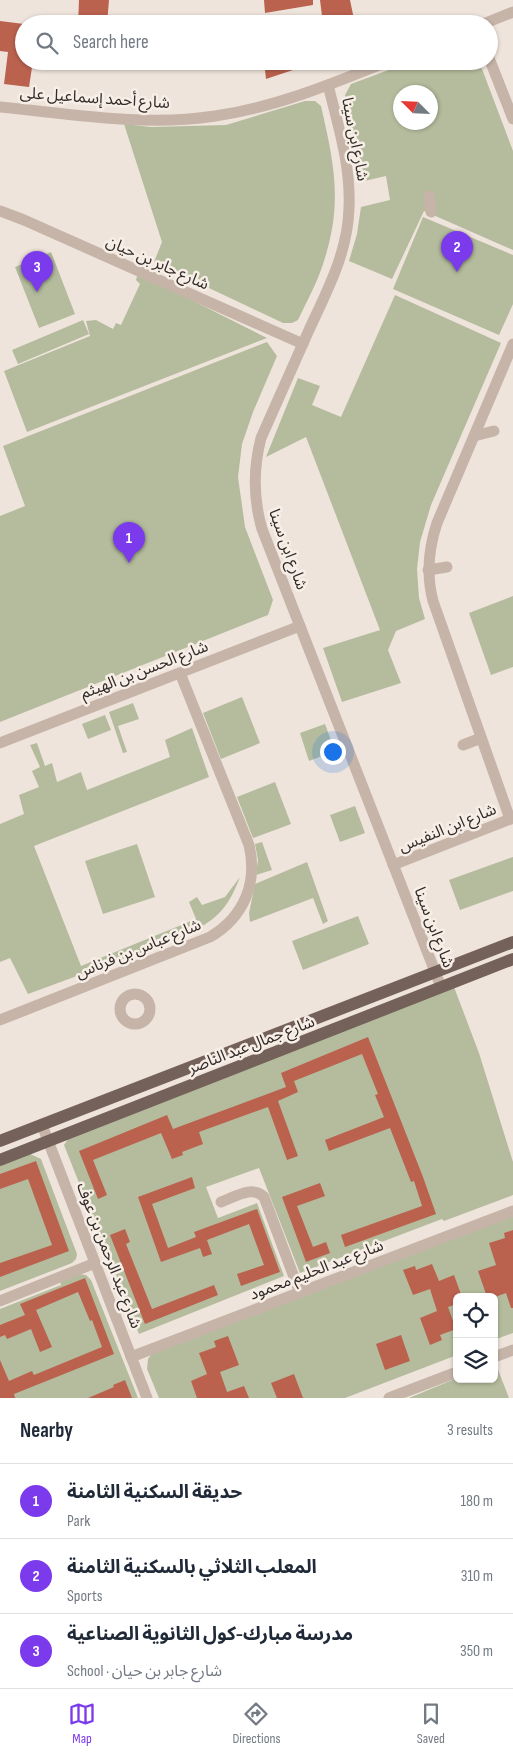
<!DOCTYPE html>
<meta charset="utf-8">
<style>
body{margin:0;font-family:"Sofia Sans Condensed","Noto Sans Arabic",sans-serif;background:#f6f6f7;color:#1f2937}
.controls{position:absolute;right:15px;bottom:15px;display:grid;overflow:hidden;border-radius:8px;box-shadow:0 1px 4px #0004}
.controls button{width:45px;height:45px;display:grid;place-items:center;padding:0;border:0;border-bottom:1px solid #e0e1e3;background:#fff;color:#1f2937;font:25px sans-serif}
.compass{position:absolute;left:393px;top:85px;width:45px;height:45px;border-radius:50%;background:#fff;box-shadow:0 1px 4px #0004;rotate:294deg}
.you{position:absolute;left:332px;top:751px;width:18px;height:18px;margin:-12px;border:4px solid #fff;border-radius:50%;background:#1a73e8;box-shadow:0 0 0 8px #1a73e833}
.badge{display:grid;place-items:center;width:32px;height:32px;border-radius:50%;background:#7c3aed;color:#fff;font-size:16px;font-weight:700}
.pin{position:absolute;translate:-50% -41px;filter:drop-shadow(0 1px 2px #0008)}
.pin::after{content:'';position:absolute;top:26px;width:18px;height:15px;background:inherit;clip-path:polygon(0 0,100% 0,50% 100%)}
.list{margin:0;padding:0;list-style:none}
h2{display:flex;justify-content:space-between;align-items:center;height:65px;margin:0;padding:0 20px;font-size:21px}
h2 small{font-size:16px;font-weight:400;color:#747a83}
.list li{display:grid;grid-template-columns:32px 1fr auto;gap:15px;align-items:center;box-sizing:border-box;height:75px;padding:0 20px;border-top:1px solid #e0e1e3}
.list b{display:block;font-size:19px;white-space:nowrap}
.list p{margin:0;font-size:16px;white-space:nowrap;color:#747a83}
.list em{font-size:16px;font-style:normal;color:#747a83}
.icon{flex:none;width:28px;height:28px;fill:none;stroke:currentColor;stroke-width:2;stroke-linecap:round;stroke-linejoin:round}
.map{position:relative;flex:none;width:513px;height:1398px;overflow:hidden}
.search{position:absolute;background:#fff;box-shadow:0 1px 4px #0004;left:15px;right:15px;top:15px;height:55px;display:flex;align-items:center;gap:12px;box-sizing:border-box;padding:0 18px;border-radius:28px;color:#747a83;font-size:19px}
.sheet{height:290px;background:#fff}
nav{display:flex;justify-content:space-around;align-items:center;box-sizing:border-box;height:70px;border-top:1px solid #e0e1e3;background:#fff;font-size:14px;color:#747a83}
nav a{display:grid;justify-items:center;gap:2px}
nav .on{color:#7c3aed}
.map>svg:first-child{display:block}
.green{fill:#b4bc9d;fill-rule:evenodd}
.building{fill:#ba624e}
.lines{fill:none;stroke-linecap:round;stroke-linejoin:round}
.minor{stroke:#c6b4a8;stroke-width:11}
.major{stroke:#74615a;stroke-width:12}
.labels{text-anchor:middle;stroke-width:5;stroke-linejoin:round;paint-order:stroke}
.street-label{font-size:16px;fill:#332b28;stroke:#f7efe7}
</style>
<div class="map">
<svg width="513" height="1398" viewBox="0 0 513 1398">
<rect width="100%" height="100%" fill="#efe4db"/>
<g class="green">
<path d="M413,61H479L513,151V250L424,211L392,279L349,261L357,234L361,207L390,200L386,176L360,182L358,161L345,95L351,84ZM400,92H430V122H400Z"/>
<path d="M305,101H315L321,106C334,163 343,203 324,261C318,281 307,301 298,320L292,323H283L154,262L162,242L124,124L151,127L226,125Z"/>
<polygon points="423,217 513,255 513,304 499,335 393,289"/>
<polygon points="51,252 75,314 39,328 15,267"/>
<polygon points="138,273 267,338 27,432 4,371 90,336 86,321 96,320 113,329 116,323 121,325 140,284 136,280"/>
<polygon points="395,295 501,343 431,505 420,542 417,569 419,598 425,619 396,631 388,650 401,683 342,702 323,648 380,630 306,437 266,457 298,378 320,386 312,405 341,417"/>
<polygon points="83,320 89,334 18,364 12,350"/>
<polygon points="267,342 277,356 253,412 242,444 238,477 245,527 273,600 268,615 0,722 0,516 25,506 3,446"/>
<polygon points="513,596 513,667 491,675 469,613"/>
<polygon points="242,697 260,743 221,759 203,713"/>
<polygon points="133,703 139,719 118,726 127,752 123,753 109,712"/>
<polygon points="105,715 111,730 88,739 82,724"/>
<polygon points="325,724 335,751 309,761 300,733"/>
<path d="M192,728L209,777L34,846L81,966L196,919L189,902L197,897L202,905L225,897L240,877C227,911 217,918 186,936L28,994L10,958L0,962V824L24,814L19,795L39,787L32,771L40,767L30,745L37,743L45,766L52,763L57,782L81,772L87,790L170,757L165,740Z"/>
<polygon points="275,782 291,824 253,838 237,797"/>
<polygon points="355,806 365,833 340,842 330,815"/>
<polygon points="262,842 272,870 256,875 258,860 255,844"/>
<polygon points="137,844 155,897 103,914 85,861"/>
<polygon points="513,857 513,891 460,910 449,880"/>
<polygon points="307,862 328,921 323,924 313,898 250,922 249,913 255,884"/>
<polygon points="358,916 369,944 303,970 292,941"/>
<polygon points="454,987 479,1053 513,1162 513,1195 444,1221 442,1219 300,1273 259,1168 206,1187 218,1218 257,1203 284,1276 139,1334 64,1145 68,1139"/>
<polygon points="28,1153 41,1159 77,1254 76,1259 72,1263 0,1291 0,1164"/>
<polygon points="513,1216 513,1333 494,1340 494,1297 457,1297 457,1355 345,1398 159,1398 147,1369 148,1359 153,1352"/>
<polygon points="78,1274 86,1275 91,1280 138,1398 0,1398 0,1309 61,1285 60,1281"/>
<polygon points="495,1362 509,1398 409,1398 457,1378 494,1379"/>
</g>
<g class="building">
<polygon points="79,0 109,0 107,24 78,24"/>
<polygon points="264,0 313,0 313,5 265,13"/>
<polygon points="320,0 350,0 355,24 323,24"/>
<polygon points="0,21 24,24 21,48 24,48 24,61 33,61 29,87 4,84 8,52 0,51"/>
<polygon points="264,61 314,61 314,63 266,79"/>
<polygon points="368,1037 423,1177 436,1214 345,1247 341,1235 422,1206 414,1181 411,1182 390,1128 329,1151 325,1140 384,1117 375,1095 378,1094 362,1054 294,1081 298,1092 278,1101 298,1156 287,1160 268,1107 199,1132 203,1144 182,1152 183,1155 172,1159 161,1133 93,1160 107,1195 98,1199 79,1151 167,1115 173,1129 286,1087 281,1073"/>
<polygon points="36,1161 69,1251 0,1277 0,1263 52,1245 28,1179 0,1189 0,1174"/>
<polygon points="192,1177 195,1188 152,1204 168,1248 196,1237 194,1232 257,1209 280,1272 241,1286 237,1274 264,1265 249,1224 207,1240 212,1254 203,1257 200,1248 161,1262 138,1197"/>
<polygon points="320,1183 325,1196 297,1206 313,1247 326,1242 330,1253 306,1262 282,1197"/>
<polygon points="125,1229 130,1242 126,1244 152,1309 214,1285 218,1295 145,1324 110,1235"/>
<polygon points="513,1230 513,1308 511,1308 506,1293 495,1297 487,1297 478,1271 496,1265 489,1243 505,1238 504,1233"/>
<polygon points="432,1264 439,1281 454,1275 462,1297 457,1297 457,1304 448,1307 456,1329 440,1335 442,1340 430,1345 420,1318 437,1311 430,1289 413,1295 403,1270 415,1266 416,1270"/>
<polygon points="85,1278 114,1354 14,1394 15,1398 0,1398 0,1360 9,1381 32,1371 34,1375 102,1347 92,1320 90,1321 78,1292 36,1310 52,1347 40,1352 31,1329 7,1339 5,1335 0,1337 0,1325 25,1315 20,1304"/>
<polygon points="401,1335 410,1361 385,1370 376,1344"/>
<polygon points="228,1336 239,1365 220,1372 227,1392 244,1386 249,1398 197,1398 191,1381 207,1374 199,1353 216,1347 214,1341"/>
<polygon points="294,1374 303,1398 277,1398 271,1383"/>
<polygon points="125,1380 132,1398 88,1398 114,1387 113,1385"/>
</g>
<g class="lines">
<g class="minor">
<polyline points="483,24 513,12"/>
<polyline points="489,58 513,119"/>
<path d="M328,85C338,125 351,166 349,208C348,252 327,291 309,330C293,366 277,402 261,438C253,469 253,498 262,529L441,987"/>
<path d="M0,107C71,114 144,127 215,116C276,107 332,84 389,61"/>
<polyline points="429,196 431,212"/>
<polyline points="0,211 24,220 303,344"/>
<polyline points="474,436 494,431"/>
<polyline points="428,570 447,567"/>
<polyline points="0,743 300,626"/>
<polyline points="463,745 481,738"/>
<path d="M510,819L433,601C426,574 428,550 437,523L513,344"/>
<polyline points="393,865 513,818"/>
<circle cx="135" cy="1009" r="15"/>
<path d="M0,1020L210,937C244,917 258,883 249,845L180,673"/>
<polyline points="42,1125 147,1398"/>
<path d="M221,1202C235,1197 252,1185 264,1197L300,1293"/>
<polyline points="0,1301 95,1263"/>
<polyline points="131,1357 513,1211"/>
<polyline points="494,1357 513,1350"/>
<polyline points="389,1398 457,1372"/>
</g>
<g class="major">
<polyline points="0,1141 513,942"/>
<polyline points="0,1160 513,959"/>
</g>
</g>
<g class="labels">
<g class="street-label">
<text transform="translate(95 97) rotate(4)" y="6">شارع أحمد إسماعيل على</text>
<text transform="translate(356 139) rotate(79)" y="6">شارع ابن سينا</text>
<text transform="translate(158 262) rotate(24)" y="6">شارع جابر بن حيان</text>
<text transform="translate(289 549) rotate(70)" y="6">شارع ابن سينا</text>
<text transform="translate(144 669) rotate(-21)" y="6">شارع الحسن بن الهيثم</text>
<text transform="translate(447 827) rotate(-22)" y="6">شارع ابن النفيس</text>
<text transform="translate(435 927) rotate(69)" y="6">شارع ابن سينا</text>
<text transform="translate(138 948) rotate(-22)" y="6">شارع عباس بن فرناس</text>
<text transform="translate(251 1044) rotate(-21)" y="6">شارع جمال عبد الناصر</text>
<text transform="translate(110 1255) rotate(69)" y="6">شارع عبد الرحمن بن عوف</text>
<text transform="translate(316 1269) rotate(-21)" y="6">شارع عبد الحليم محمود</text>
</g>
</g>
</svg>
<div class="controls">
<button><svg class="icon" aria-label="locate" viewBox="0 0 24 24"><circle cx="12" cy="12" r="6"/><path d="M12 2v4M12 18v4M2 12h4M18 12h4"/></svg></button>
<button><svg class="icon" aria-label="layers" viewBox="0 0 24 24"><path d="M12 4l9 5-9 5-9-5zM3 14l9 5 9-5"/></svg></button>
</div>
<svg class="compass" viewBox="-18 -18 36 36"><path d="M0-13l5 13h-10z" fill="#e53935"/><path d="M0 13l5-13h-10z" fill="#747a83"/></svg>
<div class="you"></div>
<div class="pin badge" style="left:129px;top:563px">1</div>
<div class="pin badge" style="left:457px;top:272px">2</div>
<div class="pin badge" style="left:37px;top:292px">3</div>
<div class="search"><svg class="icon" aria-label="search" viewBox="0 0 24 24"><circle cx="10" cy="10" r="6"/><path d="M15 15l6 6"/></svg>Search here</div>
</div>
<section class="sheet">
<h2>Nearby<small>3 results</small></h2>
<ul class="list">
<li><span class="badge">1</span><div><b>حديقة السكنية الثامنة</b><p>Park</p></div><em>180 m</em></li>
<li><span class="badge">2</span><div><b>المعلب الثلاثي بالسكنية الثامنة</b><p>Sports</p></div><em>310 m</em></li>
<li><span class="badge">3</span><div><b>مدرسة مبارك-كول الثانوية الصناعية</b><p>School · شارع جابر بن حيان</p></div><em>350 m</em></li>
</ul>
</section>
<nav>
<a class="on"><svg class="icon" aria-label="map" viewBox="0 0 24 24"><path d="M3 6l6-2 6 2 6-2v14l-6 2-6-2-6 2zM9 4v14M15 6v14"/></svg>Map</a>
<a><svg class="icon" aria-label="directions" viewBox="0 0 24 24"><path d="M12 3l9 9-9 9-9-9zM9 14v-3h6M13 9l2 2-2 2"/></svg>Directions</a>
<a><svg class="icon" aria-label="saved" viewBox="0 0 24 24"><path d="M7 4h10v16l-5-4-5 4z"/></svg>Saved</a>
</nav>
